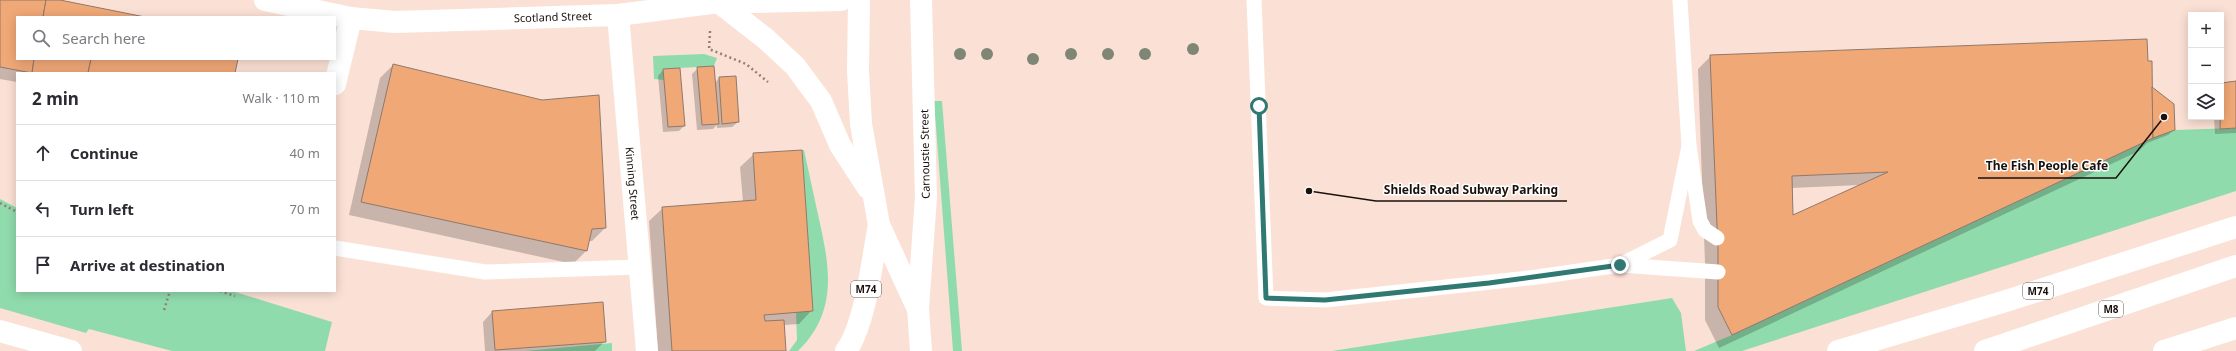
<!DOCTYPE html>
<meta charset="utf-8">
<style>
body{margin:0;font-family:"Noto Sans",sans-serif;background:#f2f2f3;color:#2b2b33}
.controls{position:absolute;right:12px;top:12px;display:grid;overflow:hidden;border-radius:0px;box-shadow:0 2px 10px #0003}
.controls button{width:36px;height:36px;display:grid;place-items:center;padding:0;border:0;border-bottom:1px solid #e1e1e2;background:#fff;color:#2b2b33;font:20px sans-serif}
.stop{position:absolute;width:12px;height:12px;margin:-9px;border:3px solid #307872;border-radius:50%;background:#fff}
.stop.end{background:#307872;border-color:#fff;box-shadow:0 1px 4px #0008}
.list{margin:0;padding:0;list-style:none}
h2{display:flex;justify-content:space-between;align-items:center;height:52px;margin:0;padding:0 16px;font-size:17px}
h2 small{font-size:13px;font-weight:400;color:#7c7c81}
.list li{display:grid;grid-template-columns:26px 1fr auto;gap:12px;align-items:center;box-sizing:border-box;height:56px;padding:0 16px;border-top:1px solid #e1e1e2}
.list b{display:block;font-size:15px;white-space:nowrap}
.list em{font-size:13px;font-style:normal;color:#7c7c81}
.icon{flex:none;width:22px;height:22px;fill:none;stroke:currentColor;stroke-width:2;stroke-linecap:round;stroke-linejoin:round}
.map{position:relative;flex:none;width:2236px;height:351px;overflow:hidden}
.search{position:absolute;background:#fff;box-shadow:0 2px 10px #0003;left:16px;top:16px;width:320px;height:44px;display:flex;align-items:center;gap:10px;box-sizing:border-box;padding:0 14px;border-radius:0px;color:#7c7c81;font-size:15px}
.panel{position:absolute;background:#fff;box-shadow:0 2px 10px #0003;left:16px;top:72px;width:320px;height:220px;border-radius:0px}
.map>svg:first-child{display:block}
.green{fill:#90dbac}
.shadow{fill:#0003;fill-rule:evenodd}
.building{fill:#f0a877;stroke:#8e796c;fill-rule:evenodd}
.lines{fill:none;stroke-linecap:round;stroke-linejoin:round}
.path{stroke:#928078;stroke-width:2.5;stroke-dasharray:2 3;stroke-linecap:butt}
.service{stroke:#fff;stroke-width:15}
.minor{stroke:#fff;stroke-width:22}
.tertiary{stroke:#fff;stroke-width:22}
.motorway{stroke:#fff;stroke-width:22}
.tree{fill:#7f8676}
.route{stroke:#307872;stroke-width:5}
.labels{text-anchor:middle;stroke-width:3;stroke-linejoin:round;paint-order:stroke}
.shield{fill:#fff;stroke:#5f5856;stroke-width:1}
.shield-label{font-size:10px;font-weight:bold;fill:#1a110d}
.street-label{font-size:11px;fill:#1a110d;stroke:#fff}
.leader{fill:none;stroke:#1a110d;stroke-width:1.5}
.callout-dot{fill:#1a110d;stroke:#fff;stroke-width:1.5}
.callout-label{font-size:12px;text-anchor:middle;font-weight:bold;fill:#1a110d;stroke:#fff;stroke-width:3;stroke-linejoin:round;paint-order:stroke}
</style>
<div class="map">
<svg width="2236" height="351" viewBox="0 0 2236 351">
<rect width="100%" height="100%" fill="#fbe1d5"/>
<g class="green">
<polygon points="704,54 717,58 714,66 663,69 664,80 654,79 653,56"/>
<polygon points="934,101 942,101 962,351 953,351"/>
<polygon points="2236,128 2236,191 1742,351 1694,351 1732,335 2153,138 2175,130"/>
<path d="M802,150H804C809,173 814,196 819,219C830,268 838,312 798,351H789L797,340L796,312L813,311Z"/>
<polygon points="0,199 17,208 17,291 232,291 332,322 325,351 172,351 89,329 86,333 0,308"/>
<polygon points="1672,298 1681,313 1686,351 1332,351"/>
<polygon points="612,343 612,351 525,351"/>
</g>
<g class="shadow">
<polygon points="0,0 55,0 140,17 17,17 17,59 237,59 234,73 17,73 17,82 0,79"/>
<path d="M1711,56L2147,62L2151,89L2174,130L2168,135L2147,143L2139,151L1719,348L1705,320V263L1698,69ZM1861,185L1792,216L1791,188Z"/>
<polygon points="393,65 605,228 592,241 588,241 586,251 573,264 349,215 380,78"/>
<polygon points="698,68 715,83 719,78 735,77 738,122 732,127 717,128 717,125 713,129 697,130 692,74"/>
<polygon points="663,70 684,126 679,131 663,132 658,76"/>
<polygon points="2236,82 2236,133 2215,134 2214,117 2221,117"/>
<polygon points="754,154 812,310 799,324 783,325 785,351 658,351 649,221 663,208 743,202 740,167"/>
<polygon points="492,312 605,341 595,351 485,351 483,322"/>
</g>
<g class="building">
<polygon points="0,0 46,0 43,17 17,17 17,59 34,59 32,73 0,67"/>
<polygon points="46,0 60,0 145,17 43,17"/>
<path d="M2147,39L2148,61H2152L2153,138L1732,335L1718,307V249L1710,55ZM1888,172L1793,215L1792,176Z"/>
<polygon points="34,59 91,59 88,73 32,73"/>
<polygon points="91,59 238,59 235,73 88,73"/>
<polygon points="393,64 542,100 599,95 606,228 592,229 587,251 361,202"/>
<polygon points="714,66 719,124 702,125 697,67"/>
<polygon points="680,68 685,126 668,127 663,69"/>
<polygon points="736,76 739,122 722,124 719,77"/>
<polygon points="2236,81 2236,128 2220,129 2221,83"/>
<polygon points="2152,87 2174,104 2175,130 2153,138"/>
<polygon points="802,150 813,311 764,315 765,321 784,320 786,351 672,351 662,207 756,200 753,153"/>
<polygon points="603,302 606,342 495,350 492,311"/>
</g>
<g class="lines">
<g class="path">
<polyline points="710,31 709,49 746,64 768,82"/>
<polyline points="0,203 17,212"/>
<polyline points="220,291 235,296"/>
<polyline points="164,310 170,291"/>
</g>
<g class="service">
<polyline points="1254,0 1266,298 1325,300 1537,277 1620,265 1670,240 1689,146"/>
<polyline points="1680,0 1689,146 1700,221 1705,230 1717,238"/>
<polyline points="335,248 485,272 640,267"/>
<polyline points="1621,265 1718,272"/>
</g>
<g class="minor">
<path id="s1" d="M618,15L647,351"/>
<polyline points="335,84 351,18"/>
</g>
<g class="tertiary">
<path id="s2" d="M265,0L351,18L395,22L618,15L711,3L841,0"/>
<polyline points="859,0 858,71 861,124 879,225 917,307"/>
<polyline points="720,3 766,39 795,66 821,101 840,145 868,188"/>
<polyline points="921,351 918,308 926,197 921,0"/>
</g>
<g class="motorway">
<polyline points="0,331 71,351"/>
<path d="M846,351C866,323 872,260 879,225"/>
<polyline points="1838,351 2006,301 2236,227"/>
<polyline points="1985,351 2236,266"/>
<polyline points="2164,351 2236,328"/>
</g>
</g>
<g class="tree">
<circle cx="1193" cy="49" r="6"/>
<circle cx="960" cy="54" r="6"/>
<circle cx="987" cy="54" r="6"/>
<circle cx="1071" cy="54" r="6"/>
<circle cx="1108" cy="54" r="6"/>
<circle cx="1145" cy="54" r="6"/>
<circle cx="1033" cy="59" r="6"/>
</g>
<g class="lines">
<polyline class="route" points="1259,106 1266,298 1325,300 1489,283 1620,265"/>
</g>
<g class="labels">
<g class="shield">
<rect x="851" y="281" width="30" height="16" rx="3"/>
<rect x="2023" y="283" width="30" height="16" rx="3"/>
<rect x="2099" y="301" width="24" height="16" rx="3"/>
</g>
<g class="shield-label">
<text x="866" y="293">M74</text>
<text x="2038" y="295">M74</text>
<text x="2111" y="313">M8</text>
</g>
<g class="street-label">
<text dy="4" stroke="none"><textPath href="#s2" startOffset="290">Scotland Street</textPath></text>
<text transform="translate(925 154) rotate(-91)" y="4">Carnoustie Street</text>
<text dy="4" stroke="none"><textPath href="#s1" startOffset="169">Kinning Street</textPath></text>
</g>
</g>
<path class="leader" d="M2164 117L2116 178H1978M1309 191L1376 201H1567"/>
<g class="callout-dot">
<circle cx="2164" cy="117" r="4"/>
<circle cx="1309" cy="191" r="4"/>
</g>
<g class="callout-label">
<text x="2047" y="170">The Fish People Cafe</text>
<text x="1471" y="194">Shields Road Subway Parking</text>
</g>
</svg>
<div class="controls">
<button>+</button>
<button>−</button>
<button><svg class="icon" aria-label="layers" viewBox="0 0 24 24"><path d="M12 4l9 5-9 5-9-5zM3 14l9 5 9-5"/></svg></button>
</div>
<div class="stop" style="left:1259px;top:106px"></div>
<div class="stop end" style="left:1620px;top:265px"></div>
<div class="search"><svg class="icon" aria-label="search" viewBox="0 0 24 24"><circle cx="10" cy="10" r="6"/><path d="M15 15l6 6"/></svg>Search here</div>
<section class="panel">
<h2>2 min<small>Walk · 110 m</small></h2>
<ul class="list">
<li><svg class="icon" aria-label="ahead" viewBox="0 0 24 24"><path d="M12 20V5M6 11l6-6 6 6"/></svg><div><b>Continue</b></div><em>40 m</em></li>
<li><svg class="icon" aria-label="left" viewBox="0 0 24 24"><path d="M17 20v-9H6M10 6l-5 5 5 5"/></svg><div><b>Turn left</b></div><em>70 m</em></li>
<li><svg class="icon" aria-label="arrive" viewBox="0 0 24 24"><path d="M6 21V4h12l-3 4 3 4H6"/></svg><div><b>Arrive at destination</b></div></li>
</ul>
</section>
</div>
